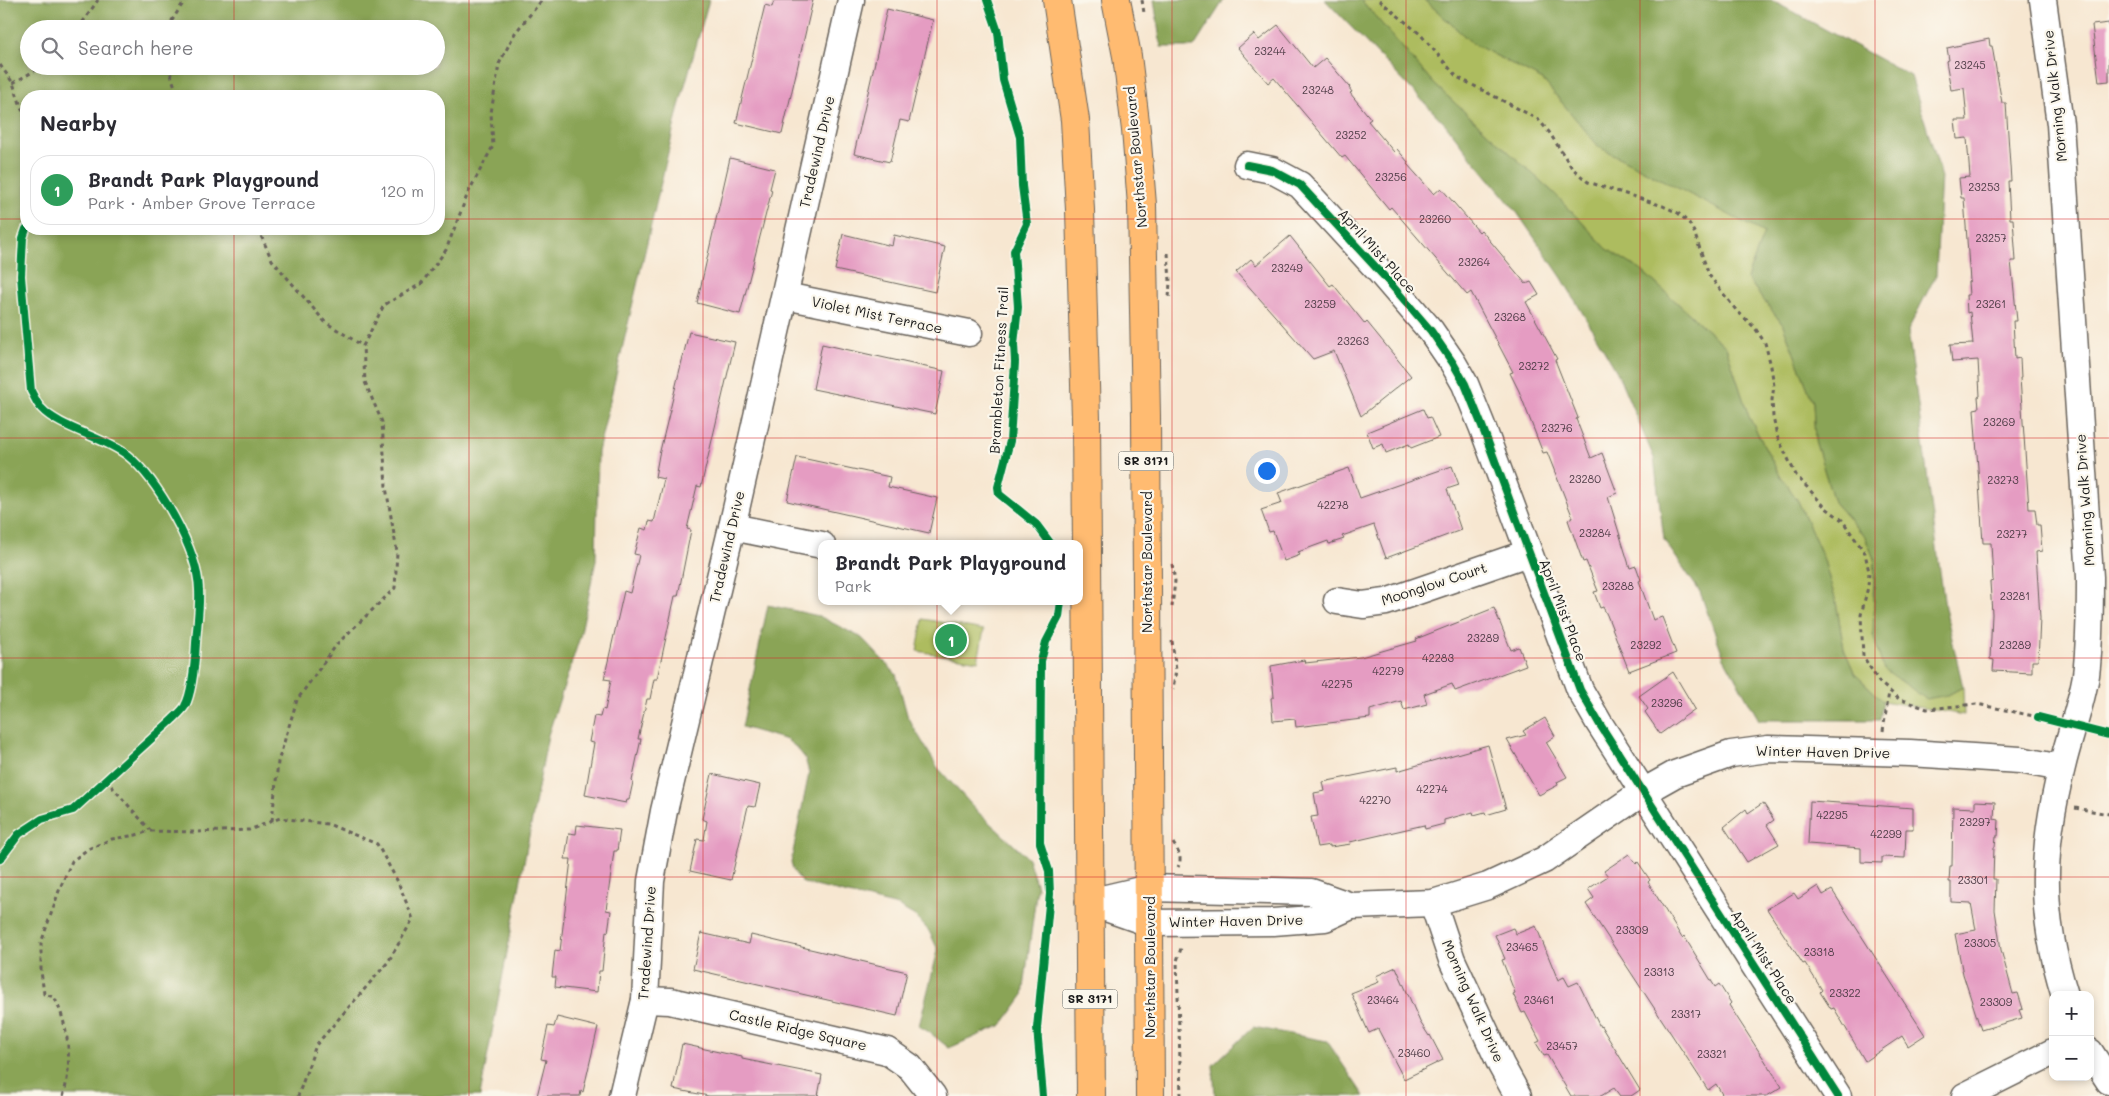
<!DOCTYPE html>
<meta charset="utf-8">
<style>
body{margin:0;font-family:Mali,sans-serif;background:#f7f7f7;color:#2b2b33}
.controls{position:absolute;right:15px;bottom:15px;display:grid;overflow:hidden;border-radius:10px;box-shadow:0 2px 8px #0003}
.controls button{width:45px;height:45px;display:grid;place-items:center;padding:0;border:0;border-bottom:1px solid #e1e1e2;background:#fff;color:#2b2b33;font:25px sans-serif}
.you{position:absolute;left:1266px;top:470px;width:18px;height:18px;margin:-12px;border:4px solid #fff;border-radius:50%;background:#1a73e8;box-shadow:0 0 0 8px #1a73e833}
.badge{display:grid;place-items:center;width:32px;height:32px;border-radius:50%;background:#c8321e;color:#fff;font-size:16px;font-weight:700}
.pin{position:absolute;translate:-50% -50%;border:2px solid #fff;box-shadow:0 1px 5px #0006}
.popup{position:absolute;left:818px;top:540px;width:265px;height:65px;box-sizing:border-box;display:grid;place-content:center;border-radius:10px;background:#fff;filter:drop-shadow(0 1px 4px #0005);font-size:16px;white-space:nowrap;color:#7c7c81}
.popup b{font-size:19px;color:#2b2b33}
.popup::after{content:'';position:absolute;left:50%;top:100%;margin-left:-10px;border:10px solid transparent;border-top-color:#fff}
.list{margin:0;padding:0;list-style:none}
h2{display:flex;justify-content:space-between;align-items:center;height:65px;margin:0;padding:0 20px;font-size:21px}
h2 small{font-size:16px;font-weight:400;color:#7c7c81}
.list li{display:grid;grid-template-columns:32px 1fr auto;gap:15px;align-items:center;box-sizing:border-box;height:70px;margin:0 10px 10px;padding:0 10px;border:1px solid #e1e1e2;border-radius:20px}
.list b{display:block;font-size:19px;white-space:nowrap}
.list p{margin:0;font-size:16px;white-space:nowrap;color:#7c7c81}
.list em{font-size:16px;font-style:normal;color:#7c7c81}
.icon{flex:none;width:28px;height:28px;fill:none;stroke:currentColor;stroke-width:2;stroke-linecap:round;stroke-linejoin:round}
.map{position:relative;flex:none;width:2109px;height:1096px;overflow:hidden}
.search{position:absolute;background:#fff;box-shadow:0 2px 8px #0003;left:20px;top:20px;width:425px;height:55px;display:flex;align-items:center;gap:12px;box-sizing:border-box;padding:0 18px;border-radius:28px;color:#7c7c81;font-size:19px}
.panel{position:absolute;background:#fff;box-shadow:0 2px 8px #0003;left:20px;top:90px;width:425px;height:145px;border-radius:20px}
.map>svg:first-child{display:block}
.green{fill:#adbc5f;stroke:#646c3e}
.forest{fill:#8aa456;stroke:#536039;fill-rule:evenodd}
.building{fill:#e59cc2}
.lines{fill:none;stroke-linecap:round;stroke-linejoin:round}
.minor-casing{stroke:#69635b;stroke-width:29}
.major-casing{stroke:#69635b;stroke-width:30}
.path{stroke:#69635b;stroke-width:3;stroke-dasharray:4 4;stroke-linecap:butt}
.minor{stroke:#fff;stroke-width:26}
.major{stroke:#ffbb71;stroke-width:28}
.cycleway-casing{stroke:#fbf7ec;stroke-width:11}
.cycleway{stroke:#00873e;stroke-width:8}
.grid{fill:none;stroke:#d62828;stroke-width:1;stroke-opacity:0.55}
.labels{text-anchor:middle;stroke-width:4.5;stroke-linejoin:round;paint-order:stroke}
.number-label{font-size:11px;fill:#4e3c46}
.shield{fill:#fbf7ec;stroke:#5f5e5a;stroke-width:1}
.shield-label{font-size:12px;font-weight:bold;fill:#1c1c1c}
.street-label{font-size:14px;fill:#1c1c1c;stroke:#fbf7ec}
</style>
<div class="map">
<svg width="2109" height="1096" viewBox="0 0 2109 1096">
<rect width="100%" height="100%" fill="#fbf7ec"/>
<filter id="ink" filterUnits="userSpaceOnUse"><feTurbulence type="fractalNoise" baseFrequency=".02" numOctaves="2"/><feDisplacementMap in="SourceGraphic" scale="10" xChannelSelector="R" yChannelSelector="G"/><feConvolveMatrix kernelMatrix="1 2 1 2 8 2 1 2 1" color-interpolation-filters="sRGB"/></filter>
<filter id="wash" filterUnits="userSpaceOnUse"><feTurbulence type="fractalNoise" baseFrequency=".0096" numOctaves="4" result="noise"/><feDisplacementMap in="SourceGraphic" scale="20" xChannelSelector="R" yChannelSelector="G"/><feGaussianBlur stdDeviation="1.12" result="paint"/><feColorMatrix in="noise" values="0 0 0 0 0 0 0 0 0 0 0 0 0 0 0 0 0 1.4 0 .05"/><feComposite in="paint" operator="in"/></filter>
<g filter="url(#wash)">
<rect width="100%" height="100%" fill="#f7e7d1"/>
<g class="green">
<polygon points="1361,0 1425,0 1472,43 1543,80 1600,147 1765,233 1747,278 1783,325 1813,402 1815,440 1834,502 1865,537 1875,561 1873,595 1948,695 1963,687 1964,715 1883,701 1855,674 1844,649 1836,602 1823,557 1798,501 1778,472 1749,417 1726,347 1642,271 1607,249 1556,195 1435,85"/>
<polygon points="923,619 984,630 978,661 917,651"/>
</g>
<g class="forest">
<path d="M0,0H709L678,110L598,452L596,560L580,637L548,735L480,1096H0ZM29,29H436V66H29ZM439,96V229H26V96Z"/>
<polygon points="1154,0 1224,0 1194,47 1161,47"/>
<polygon points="1325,0 1361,0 1435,85 1556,195 1607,249 1642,271 1726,347 1749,417 1778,472 1798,501 1823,557 1836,602 1844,649 1855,674 1883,701 1880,720 1759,720 1724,658 1700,592 1664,540 1654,458 1617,372 1562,278 1516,211 1470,156 1446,125"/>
<polygon points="1425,0 1771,0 1911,76 1941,174 1936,275 1908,330 1945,608 1963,687 1948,695 1926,699 1883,668 1873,634 1875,561 1865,537 1834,502 1815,440 1813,402 1783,325 1747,278 1764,233 1599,147 1543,80 1472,43"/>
<polygon points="768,605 819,616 862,638 896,674 908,718 938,768 979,813 1028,858 1037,887 1023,996 1002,1025 949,1048 929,1032 919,1026 938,950 929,931 915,916 898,906 803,883 794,872 791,862 809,773 805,758 797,748 787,740 742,727"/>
<polygon points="1253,1027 1327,1041 1364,1096 1215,1096 1213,1065"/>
</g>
<g id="blocks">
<g class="building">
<polygon points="774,0 813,0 782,134 736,123 765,5 772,7"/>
<polygon points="887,9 933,20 909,122 900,120 890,162 854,154"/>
<polygon points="2109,23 2109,81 2099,82 2092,25"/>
<polygon points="1278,25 1313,68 1325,58 1350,87 1349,88 1352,92 1350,93 1371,119 1368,121 1394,152 1397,149 1408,162 1407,164 1434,194 1441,188 1479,232 1481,230 1526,284 1531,282 1539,295 1526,302 1557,359 1555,360 1578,418 1576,419 1591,458 1602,453 1617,493 1608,497 1630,568 1636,566 1641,580 1639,581 1653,620 1662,617 1676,653 1629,671 1607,615 1603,607 1600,608 1594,592 1598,591 1586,561 1583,562 1568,520 1573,518 1547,452 1543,453 1519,391 1510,373 1513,372 1471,292 1467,295 1391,207 1389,209 1345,156 1342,158 1274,78 1268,83 1238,48 1254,34 1259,40"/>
<polygon points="1989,39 1990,46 1992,46 2002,103 2006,103 2011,181 2008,181 2010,219 2013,219 2016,261 2011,261 2017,321 2013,321 2015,359 2020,358 2021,378 2020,378 2029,509 2035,509 2037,525 2040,525 2042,551 2036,552 2040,618 2038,661 2032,661 2032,673 1993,671 1994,660 1990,659 1992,614 1990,582 1993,581 1991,543 1983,543 1974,409 1979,408 1978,397 1980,396 1978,360 1952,362 1950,345 1973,344 1970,312 1967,313 1966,295 1969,295 1968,282 1970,281 1964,198 1961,198 1959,178 1970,177 1967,138 1957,139 1955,120 1967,120 1964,88 1951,90 1946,61 1949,60 1947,48"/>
<polygon points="730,158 775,169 770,189 772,190 740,314 697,303"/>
<polygon points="843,234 892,246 894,235 945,247 935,292 835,270"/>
<polygon points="1290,236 1330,286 1333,284 1365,324 1367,322 1411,376 1361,416 1334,351 1313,359 1236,272 1251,259 1256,265"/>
<polygon points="689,332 735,342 701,487 697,486 687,529 691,530 678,596 675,596 657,679 654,679 650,699 647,699 638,739 641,739 632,781 633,782 629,800 627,800 626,803 585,795 594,743 589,742 594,716 600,717 602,709 605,710 611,680 604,679 624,591 630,593 639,555 634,554 641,528 647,530 649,521 654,522 664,479 655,477 659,455"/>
<polygon points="822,344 944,371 935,414 813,389"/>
<polygon points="1423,409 1427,418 1430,417 1439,437 1411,448 1409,444 1386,453 1383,444 1373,448 1367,432"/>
<polygon points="797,457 890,477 888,487 937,498 929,533 787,501"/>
<polygon points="1452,466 1459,485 1447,489 1461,530 1386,558 1374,525 1342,536 1344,539 1329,544 1328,541 1298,552 1300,555 1284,561 1273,531 1269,532 1261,510 1282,503 1278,493 1349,468 1360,498"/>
<polygon points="1494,608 1511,650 1519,647 1526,665 1455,691 1452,684 1424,694 1427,704 1404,710 1401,701 1370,710 1370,718 1296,727 1295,719 1273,721 1271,698 1274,697 1271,666 1304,660 1305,663 1361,657 1417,641 1416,639"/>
<polygon points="1673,672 1695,709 1660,734 1645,712 1648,709 1639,696"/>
<polygon points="1545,718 1555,736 1546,742 1567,777 1557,782 1558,785 1539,795 1507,740 1526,735 1523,731"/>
<polygon points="1488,745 1506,809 1486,815 1485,812 1474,815 1473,812 1444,820 1444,824 1425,829 1424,825 1350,842 1351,844 1330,847 1330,845 1317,847 1311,817 1318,816 1314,793 1325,791 1323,782 1397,767 1397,771"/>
<polygon points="712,774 760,785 755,807 748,806 731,880 690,871 697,839 704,840 707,821 702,819"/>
<polygon points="1810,801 1913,808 1913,829 1906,829 1905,858 1882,857 1882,863 1861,862 1861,848 1808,844"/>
<polygon points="1975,801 1995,802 1994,819 1999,820 1998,836 1996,836 1995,847 1994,847 1993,879 1996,879 1995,910 2001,950 2013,994 2018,993 2023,1009 2019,1010 2022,1018 1981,1030 1963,974 1955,934 1976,930 1971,903 1951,902 1951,882 1949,882 1950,866 1952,866 1953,807 1975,808"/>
<polygon points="1763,803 1774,820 1767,825 1779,844 1747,862 1724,827 1746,809 1748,813"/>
<polygon points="577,825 620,830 617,851 614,851 606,910 611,911 608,932 606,931 602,971 599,971 597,992 555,987 556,977 552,977 555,950 560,951 570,868 571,859 565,859 569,833 576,834"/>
<polygon points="1629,854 1636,864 1638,862 1650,880 1648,882 1682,938 1684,936 1715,987 1719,984 1731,1003 1729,1005 1782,1087 1767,1096 1723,1096 1716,1084 1708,1090 1586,904 1594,898 1588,889 1608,876 1604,871"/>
<polygon points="1818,886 1823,895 1832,890 1925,1035 1908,1046 1902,1036 1865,1061 1834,1008 1831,1009 1820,992 1822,990 1805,963 1803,964 1767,909 1794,893 1798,899"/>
<polygon points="1536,926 1558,980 1564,977 1569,986 1578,982 1600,1027 1601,1026 1640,1090 1631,1096 1620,1096 1614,1088 1601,1096 1571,1096 1547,1055 1544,1056 1536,1043 1540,1041 1525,1012 1522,1013 1513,994 1515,993 1502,960 1505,959 1495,935 1513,928 1516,934"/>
<polygon points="701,933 749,944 751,935 907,972 897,1016 693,969"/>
<polygon points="1396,967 1420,1022 1429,1036 1430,1035 1443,1060 1404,1079 1378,1029 1369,1033 1351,993 1379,982 1376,976"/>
<polygon points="557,1017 598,1027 583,1092 581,1091 580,1096 537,1096 546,1060 541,1059 548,1026 554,1027"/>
<polygon points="682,1044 742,1057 742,1059 822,1075 818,1096 709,1096 673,1089"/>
</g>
</g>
</g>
<g filter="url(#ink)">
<use href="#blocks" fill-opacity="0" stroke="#69635b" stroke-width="1"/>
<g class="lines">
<g class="minor-casing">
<g id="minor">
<path d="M2043,0L2060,124L2090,577C2090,610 2090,643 2086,675C2081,706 2069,737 2062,767C2041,850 2039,913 2065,995"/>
<polyline points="1247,165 1272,170 1300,185 1382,274 1431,331 1453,363 1465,384 1482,426 1580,690 1599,723 1838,1096"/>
<polyline points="785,296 969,333"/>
<polyline points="732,527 822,545"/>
<polyline points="1337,601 1363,605 1386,602 1528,553"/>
<polyline points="1089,902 1149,888 1311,892 1351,906 1433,903 1488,886 1544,860 1643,792 1675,774 1731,754 1768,749 1910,753 2020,760 2061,768"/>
<polyline points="1089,902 1149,923 1273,922 1325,918 1351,906"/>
<polyline points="1433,903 1452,960 1501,1065 1518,1096"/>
<polyline points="645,1000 670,1001 887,1051 910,1067 933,1096"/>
<polyline points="2090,1052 2109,1081"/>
<polyline points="622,1096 645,1000 651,881 664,811 732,527 851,0"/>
<polyline points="1965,1096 2053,1052"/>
</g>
</g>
<g class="major-casing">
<g id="major">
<polyline points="1057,0 1075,120 1080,210 1086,419 1091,1096"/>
<polyline points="1116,0 1127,56 1136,130 1142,205 1146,416 1150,1096"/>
</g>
</g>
<g class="path">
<polyline points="987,0 998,32 1003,80 1020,137 1022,186 1027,224 1014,251 1018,307 1014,344 1015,362 1010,441 998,487 999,494 1036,524 1051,544"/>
<polyline points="1142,0 1144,13"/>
<polyline points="1379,0 1420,34 1457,77 1538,119 1549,132 1572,168 1588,182 1663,206 1678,213 1689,223 1694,232 1709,275 1736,310 1755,328 1765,343 1771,366 1774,386 1772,400 1773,417 1777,436 1796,475 1826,508 1842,520 1865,553 1869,572 1868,587 1861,615 1863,656 1879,682 1899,699 1927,709 1977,704 2038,717"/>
<polyline points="78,29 98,0"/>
<polyline points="170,29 171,22 185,0"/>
<polyline points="0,65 13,83 26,121"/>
<polyline points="168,66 178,96"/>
<polyline points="13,83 43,66"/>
<polyline points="258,229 272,260 325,322 363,346"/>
<polyline points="1168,253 1170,281 1169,299"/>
<polyline points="1172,564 1175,581 1172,607"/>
<polyline points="1172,641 1176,670 1173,689"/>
<polyline points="1883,731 1889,692"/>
<polyline points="106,780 150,830"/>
<polyline points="2075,808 2109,814"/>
<polyline points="272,821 278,762 297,700 337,644 395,588 397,552 386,487 382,422 365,382 363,346 384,305 421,284 446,250 468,193 493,146 491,113 499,64 515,33 542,0"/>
<path d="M1173,843C1178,851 1183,858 1178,867"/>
<path d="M0,859L19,834L42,819L73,810L172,720C176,716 182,711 185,706C193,691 195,661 196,643C197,625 200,607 199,590C198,550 158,480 127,455C104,437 59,428 41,408C37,404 34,396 31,391L21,276L23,238L26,229"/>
<path d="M63,1096C73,1066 69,1025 54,997L44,994L41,971V943L60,888L72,861L88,849L112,839L136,835L150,831L195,832L249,830L280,818L328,824L377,844L398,882L413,919L388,962L316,1045L298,1096"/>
<polyline points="1043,1096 1037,1028 1050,894 1049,871 1040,843 1041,661 1046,642 1059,617 1061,601"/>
<polyline points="1181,1096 1177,961 1182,945"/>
</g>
<use href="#minor" class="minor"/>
<use href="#major" class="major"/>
<g class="cycleway-casing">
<g id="cycleway">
<polyline points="987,0 998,32 1003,80 1020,137 1022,186 1027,224 1014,251 1018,307 1014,344 1015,362 1010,441 998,487 999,494 1036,524 1051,544"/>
<polyline points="1247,165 1272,170 1300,185 1382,274 1431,331 1453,363 1465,384 1482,426 1580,690 1599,723 1838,1096"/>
<polyline points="2038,717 2109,735"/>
<path d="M0,859L19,834L42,819L73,810L172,720C176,716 182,711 185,706C193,691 195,661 196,643C197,625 200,607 199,590C198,550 158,480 127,455C104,437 59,428 41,408C37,404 34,396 31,391L21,276L23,238L26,229"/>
<polyline points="1043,1096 1037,1028 1050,894 1049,871 1040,843 1041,661 1046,642 1059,617 1061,601"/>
</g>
</g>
<use href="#cycleway" class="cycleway"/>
</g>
</g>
<path class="grid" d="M234,0V29M469,0V1096M703,0V1096M937,0V1096M1172,0V1096M1406,0V1096M1640,0V1096M1875,0V1096M234,66V96M0,219H26M439,219H2109M234,229V1096M0,438H2109M0,658H2109M0,877H2109"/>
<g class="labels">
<g class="number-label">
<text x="1270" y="55">23244</text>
<text x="1970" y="69">23245</text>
<text x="1318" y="94">23248</text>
<text x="1351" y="139">23252</text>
<text x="1391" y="181">23256</text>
<text x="1984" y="191">23253</text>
<text x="1435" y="223">23260</text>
<text x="1991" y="242">23257</text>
<text x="1474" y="266">23264</text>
<text x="1287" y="272">23249</text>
<text x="1320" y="308">23259</text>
<text x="1991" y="308">23261</text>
<text x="1510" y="321">23268</text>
<text x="1353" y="345">23263</text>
<text x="1534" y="370">23272</text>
<text x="1999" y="426">23269</text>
<text x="1557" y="432">23276</text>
<text x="1585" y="483">23280</text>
<text x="2003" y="484">23273</text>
<text x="1333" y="509">42278</text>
<text x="1595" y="537">23284</text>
<text x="2012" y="538">23277</text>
<text x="1618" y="590">23288</text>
<text x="2015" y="600">23281</text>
<text x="1483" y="642">23289</text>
<text x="1646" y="649">23292</text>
<text x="2015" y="649">23289</text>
<text x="1438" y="662">42283</text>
<text x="1388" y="675">42279</text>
<text x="1337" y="688">42275</text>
<text x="1667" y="707">23296</text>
<text x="1432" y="793">42274</text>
<text x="1375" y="804">42270</text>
<text x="1832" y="819">42295</text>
<text x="1975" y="826">23297</text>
<text x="1886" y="838">42299</text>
<text x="1973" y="884">23301</text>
<text x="1632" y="934">23309</text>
<text x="1980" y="947">23305</text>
<text x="1522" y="951">23465</text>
<text x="1819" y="956">23318</text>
<text x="1659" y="976">23313</text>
<text x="1845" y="997">23322</text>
<text x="1383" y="1004">23464</text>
<text x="1539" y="1004">23461</text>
<text x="1996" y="1006">23309</text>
<text x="1686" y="1018">23317</text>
<text x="1562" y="1050">23457</text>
<text x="1414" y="1057">23460</text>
<text x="1712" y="1058">23321</text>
</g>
<g class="shield">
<rect x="1118.5" y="451.5" width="55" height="19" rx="4"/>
<rect x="1062.5" y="989.5" width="55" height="19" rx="4"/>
</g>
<g class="shield-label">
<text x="1146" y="465">SR 3171</text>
<text x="1090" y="1003">SR 3171</text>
</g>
<g class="street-label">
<text transform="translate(2055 96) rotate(-96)" y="5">Morning Walk Drive</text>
<text transform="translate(817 152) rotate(-77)" y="5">Tradewind Drive</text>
<text transform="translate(1136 157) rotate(-95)" y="5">Northstar Boulevard</text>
<text transform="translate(1377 251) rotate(48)" y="5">April Mist Place</text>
<text transform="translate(877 315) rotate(12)" y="5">Violet Mist Terrace</text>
<text transform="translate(999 370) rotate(-87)" y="5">Brambleton Fitness Trail</text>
<text transform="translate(2085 500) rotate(-94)" y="5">Morning Walk Drive</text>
<text transform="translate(727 547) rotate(-77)" y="5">Tradewind Drive</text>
<text transform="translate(1147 562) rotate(-90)" y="5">Northstar Boulevard</text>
<text transform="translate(1434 584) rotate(-18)" y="5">Moonglow Court</text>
<text transform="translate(1563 610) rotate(69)" y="5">April Mist Place</text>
<text transform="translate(1823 752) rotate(1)" y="5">Winter Haven Drive</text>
<text transform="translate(1236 921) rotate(-1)" y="5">Winter Haven Drive</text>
<text transform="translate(647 943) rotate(-86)" y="5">Tradewind Drive</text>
<text transform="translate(1764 957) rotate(57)" y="5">April Mist Place</text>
<text transform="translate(1150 967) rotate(-90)" y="5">Northstar Boulevard</text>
<text transform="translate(1473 1001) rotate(66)" y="5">Morning Walk Drive</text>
<text transform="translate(798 1030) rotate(13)" y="5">Castle Ridge Square</text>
</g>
</g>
</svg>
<div class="controls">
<button>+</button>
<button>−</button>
</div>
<div class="you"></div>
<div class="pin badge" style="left:951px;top:640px;background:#2e9e5b">1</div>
<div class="popup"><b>Brandt Park Playground</b>Park</div>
<div class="search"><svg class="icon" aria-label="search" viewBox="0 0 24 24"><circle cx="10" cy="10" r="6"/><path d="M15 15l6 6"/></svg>Search here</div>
<section class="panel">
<h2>Nearby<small></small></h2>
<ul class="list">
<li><span class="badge" style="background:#2e9e5b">1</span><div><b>Brandt Park Playground</b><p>Park · Amber Grove Terrace</p></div><em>120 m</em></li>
</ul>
</section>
</div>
